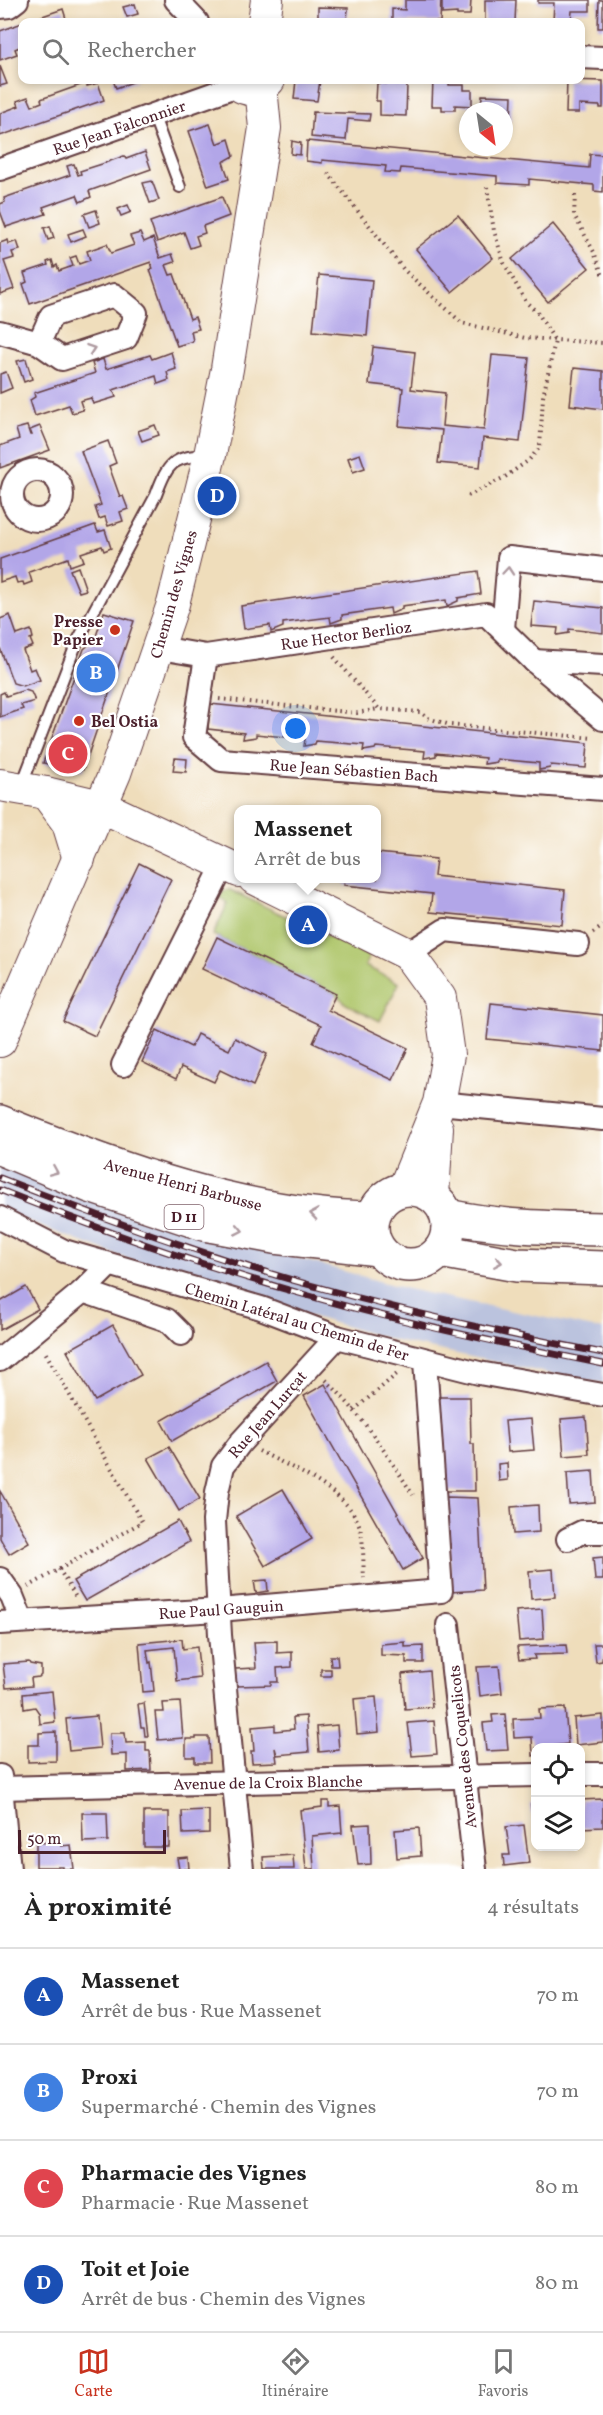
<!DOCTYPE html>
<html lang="fr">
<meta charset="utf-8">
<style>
body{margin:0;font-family:Vollkorn,serif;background:#f2f2f2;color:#222}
.controls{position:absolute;right:18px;bottom:18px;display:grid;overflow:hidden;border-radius:12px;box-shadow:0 3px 9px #0003}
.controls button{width:54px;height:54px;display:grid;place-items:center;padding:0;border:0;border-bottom:2px solid #e0e0e0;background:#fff;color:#222;font:30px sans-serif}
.compass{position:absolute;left:459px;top:102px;width:54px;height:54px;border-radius:50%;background:#fff;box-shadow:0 3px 9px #0003;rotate:150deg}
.scale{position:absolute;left:18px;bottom:15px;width:148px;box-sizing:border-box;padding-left:6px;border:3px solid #4a1f2b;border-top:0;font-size:16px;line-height:21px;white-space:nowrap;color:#4a1f2b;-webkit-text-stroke:4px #fff;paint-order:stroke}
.you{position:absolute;left:296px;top:729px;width:21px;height:21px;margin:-15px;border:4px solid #fff;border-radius:50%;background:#1a73e8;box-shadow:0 0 0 9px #1a73e833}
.badge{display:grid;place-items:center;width:39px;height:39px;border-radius:50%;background:#c8321e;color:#fff;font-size:20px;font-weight:700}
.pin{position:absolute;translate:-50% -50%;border:3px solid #fff;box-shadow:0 2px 6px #0006}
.popup{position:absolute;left:234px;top:805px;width:147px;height:78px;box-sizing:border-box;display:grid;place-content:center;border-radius:12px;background:#fff;filter:drop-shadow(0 2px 4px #0005);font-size:20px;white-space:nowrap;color:#767676}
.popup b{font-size:22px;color:#222}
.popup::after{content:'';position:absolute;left:50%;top:100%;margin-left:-12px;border:12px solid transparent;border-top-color:#fff}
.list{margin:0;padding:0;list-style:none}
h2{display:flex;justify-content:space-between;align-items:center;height:78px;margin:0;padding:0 24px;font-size:26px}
h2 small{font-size:20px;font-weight:400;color:#767676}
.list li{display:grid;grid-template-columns:39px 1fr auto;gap:18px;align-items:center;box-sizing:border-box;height:96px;padding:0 24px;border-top:2px solid #e0e0e0}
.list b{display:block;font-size:22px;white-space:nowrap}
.list p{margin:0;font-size:20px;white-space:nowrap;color:#767676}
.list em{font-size:20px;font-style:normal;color:#767676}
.icon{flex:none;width:33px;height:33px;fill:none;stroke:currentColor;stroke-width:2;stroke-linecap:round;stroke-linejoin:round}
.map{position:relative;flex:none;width:603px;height:1869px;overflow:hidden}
.search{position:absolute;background:#fff;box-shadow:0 3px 9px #0003;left:18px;right:18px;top:18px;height:66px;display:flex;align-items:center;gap:15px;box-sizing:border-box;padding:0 21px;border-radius:12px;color:#767676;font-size:22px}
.sheet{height:462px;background:#fff}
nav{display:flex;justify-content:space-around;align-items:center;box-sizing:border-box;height:84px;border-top:2px solid #e0e0e0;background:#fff;font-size:16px;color:#767676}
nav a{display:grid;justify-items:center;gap:3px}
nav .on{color:#c8321e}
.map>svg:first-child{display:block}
.industrial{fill:#bbc3de}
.green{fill:#afc66a;stroke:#7c724a;stroke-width:1.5}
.building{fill:#b2a6e8}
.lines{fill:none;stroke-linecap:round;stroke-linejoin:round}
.lane-casing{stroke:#633c41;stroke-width:14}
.street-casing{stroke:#633c41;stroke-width:26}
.secondary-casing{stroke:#633c41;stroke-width:34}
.primary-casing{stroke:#633c41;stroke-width:36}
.path{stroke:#633c41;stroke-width:4;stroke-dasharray:1.5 4.5;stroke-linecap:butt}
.lane{stroke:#fff;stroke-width:10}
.street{stroke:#fff;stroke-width:22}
.secondary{stroke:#fff;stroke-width:32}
.primary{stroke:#fff;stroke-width:33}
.rail-casing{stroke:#4a1f2b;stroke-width:7}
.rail{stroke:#fff;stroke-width:4.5;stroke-dasharray:14;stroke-linecap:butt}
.oneway{stroke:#ae9aa0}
.poi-dot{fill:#c8321e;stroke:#fff;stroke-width:2}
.labels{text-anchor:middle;stroke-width:4.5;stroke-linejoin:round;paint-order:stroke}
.shield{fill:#fff;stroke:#80626b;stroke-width:1.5}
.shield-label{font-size:15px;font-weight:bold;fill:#4a1f2b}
.street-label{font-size:16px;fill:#4a1f2b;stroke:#fff}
.poi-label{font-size:16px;font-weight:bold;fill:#4a1f2b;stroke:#fff;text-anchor:end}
</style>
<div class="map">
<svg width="603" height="1869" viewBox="0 0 603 1869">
<rect width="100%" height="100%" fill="#fff"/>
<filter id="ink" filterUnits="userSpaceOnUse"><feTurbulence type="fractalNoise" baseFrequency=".0167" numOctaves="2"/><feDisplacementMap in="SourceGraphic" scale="12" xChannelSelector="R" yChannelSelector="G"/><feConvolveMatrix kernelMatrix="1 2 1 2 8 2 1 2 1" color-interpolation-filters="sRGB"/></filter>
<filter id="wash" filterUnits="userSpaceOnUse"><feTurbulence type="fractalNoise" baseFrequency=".008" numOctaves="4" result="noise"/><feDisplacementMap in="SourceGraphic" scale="24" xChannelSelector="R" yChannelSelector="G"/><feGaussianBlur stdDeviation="1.35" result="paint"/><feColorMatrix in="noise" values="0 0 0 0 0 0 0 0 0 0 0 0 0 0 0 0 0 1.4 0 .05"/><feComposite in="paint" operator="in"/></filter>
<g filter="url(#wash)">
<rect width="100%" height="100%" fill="#efddbb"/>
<polygon class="industrial" points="0,1156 195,1229 407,1289 603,1330 603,1383 584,1381 396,1341 172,1276 0,1211"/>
<polygon class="green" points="228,889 369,956 365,966 399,983 380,1021 346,1004 336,994 213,935 228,903 219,897 222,893"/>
<g id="blocks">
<g class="building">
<polygon points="405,0 441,0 440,22 392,22 392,9 405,10"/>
<polygon points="442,0 471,0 470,15 457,15 457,13 442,14"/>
<polygon points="485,0 516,0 515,22 485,22"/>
<polygon points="538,0 590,0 590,11 572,11 571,22 553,22 554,3 538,3"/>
<polygon points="599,0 603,0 603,28 598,28"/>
<polygon points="135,4 138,14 127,17 123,7"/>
<polygon points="318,7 348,8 347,22 314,22 314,18 318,18"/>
<polygon points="63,9 67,22 25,22"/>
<polygon points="22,23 22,46 15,49 17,54 0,60 0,31"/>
<polygon points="0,66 7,84 0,86"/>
<polygon points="113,80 138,80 116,88"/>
<polygon points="296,80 320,80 317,101 294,99"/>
<polygon points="433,80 449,80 449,85 464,85 464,90 472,90 472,106 455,105 455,110 442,110 442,106 432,106"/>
<polygon points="567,80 603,81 603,108 600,108 600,106 579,105 579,113 566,113"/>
<polygon points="86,83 87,86 98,83 104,100 0,136 0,113 19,106 17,101 28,97 32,106 42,102 41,99"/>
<polygon points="377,83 407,85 406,116 380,115 380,101 376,101"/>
<polygon points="482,95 512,96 511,120 504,120 504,111 481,111"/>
<polygon points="313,112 370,114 369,121 348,119 346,140 311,137"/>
<polygon points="210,124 217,144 229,139 234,156 223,162 229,179 208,186 189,131"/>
<polygon points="292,141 301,143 300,155 291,154"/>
<polygon points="307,141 589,168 590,154 603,155 603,192 594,191 594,185 529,179 529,185 497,183 497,176 401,168 400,173 385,172 386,166 322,160 322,163 306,161"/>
<polygon points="145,152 151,169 89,191 91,197 80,202 77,195 43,207 46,214 6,227 0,211 0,204 5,202 4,198 70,175 67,166 74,164 78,175 81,174 80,171 102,164 124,156 126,159"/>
<polygon points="152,181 159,200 150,203 143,183"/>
<polygon points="222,197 229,216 203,226 205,233 196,236 199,245 190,248 184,232 157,242 150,222"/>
<polygon points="128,205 131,212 121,216 118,209"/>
<polygon points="96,210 100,223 89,227 84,214"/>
<polygon points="458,215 493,258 452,292 416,249"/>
<polygon points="553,224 589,268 548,302 512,259"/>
<polygon points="50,226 54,238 48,240 44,228"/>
<polygon points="83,229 86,236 71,242 68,234"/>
<polygon points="140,233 144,242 153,238 160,258 172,254 175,262 166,265 170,275 174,274 190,319 195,317 199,329 191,331 193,341 177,346 150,270 153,269 151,262 30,304 23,284 27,282 24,273 48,265 47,262 52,260 54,267 57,265 59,271 73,266 70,258 76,256 79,264 90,260 87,251 107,244 111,253 134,245 130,236"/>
<polygon points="8,240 9,244 17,241 20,250 12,252 14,258 4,261 14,289 0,294 0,243"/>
<polygon points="319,275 372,280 367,336 313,331"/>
<polygon points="373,347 415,352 411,389 445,393 442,426 484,430 492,355 529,358 520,442 483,438 480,467 438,463 442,430 399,426 403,388 369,384"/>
<polygon points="171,352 176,369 167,372 169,380 158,384 156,376 113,390 116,397 93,404 91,398 80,401 83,410 72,413 69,405 35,416 30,400 35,397 34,393 95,373 92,363 103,359 106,369 150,355 152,359"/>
<polygon points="26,359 32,379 24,382 17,361"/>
<polygon points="574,368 603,371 603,409 570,405"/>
<polygon points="6,372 12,388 0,393 0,374"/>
<polygon points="155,425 159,435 142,441 138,431"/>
<polygon points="27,426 30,435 32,435 30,430 40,426 50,450 0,468 0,446 19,439 16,429"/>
<polygon points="108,441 116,463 109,466 120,497 123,496 128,509 120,512 123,521 108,526 105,517 99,519 95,507 101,505 81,451"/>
<polygon points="360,454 365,468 353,472 348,458"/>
<polygon points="95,525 98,532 105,530 111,548 104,551 102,546 81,553 84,561 70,566 68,558 29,572 32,582 24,585 23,582 17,583 15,577 0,582 0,559"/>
<polygon points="78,567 86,590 79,592 70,570"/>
<polygon points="478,571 481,594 458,598 458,601 447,606 446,600 402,606 402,609 391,614 390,608 342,615 342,619 331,623 330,617 283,623 283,627 271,632 270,625 244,629 241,606"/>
<polygon points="534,601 603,608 603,633 569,629 569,633 557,635 558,628 531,626"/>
<polygon points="104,612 134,621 83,770 43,763 84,649 95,639"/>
<polygon points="10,615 17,635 31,630 33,638 30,639 33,646 23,650 30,670 35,668 40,680 23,686 13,683 0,648 0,619"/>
<polygon points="25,690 31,692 35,701 21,705 23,709 0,717 0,694 4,692 6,696"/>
<polygon points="210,704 588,743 586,768 551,765 550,768 539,770 539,763 497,759 497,762 484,764 485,758 436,753 436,756 424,758 425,751 376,747 375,749 363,751 364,745 316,741 315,744 304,746 305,739 256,734 256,737 243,739 244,733 208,729"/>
<polygon points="175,758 187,759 186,772 173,771"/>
<polygon points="377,853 436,859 434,876 565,890 562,925 430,912 432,894 344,885 345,879 377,879"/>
<polygon points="139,863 171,879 95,1036 63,1021"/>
<polygon points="217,937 336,994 328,1010 408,1048 393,1080 313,1043 321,1025 202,969"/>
<polygon points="491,1003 603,1015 603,1051 487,1039"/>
<polygon points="157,1030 191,1047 197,1034 229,1050 235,1038 267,1054 253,1086 220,1070 214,1082 181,1067 176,1079 142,1062"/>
<polygon points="26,1287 38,1309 0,1330 0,1302"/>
<polygon points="113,1325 141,1375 95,1401 67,1351"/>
<polygon points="266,1361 277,1381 172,1441 161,1421"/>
<polygon points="325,1384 423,1558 403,1570 304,1396"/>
<polygon points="439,1397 470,1397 471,1444 474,1444 475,1491 443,1491 442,1444 440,1444"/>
<polygon points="586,1417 589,1454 564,1456 561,1419"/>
<polygon points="531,1419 534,1450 508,1452 505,1421"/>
<polygon points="169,1447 200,1499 179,1511 148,1458"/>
<polygon points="507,1463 508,1480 499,1481 498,1464"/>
<polygon points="593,1471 595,1502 569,1504 567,1473"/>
<polygon points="283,1489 312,1539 265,1566 236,1516"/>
<polygon points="0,1491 29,1542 9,1554 0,1538"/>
<polygon points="446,1497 478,1498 483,1590 450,1592 450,1544 447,1544"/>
<polygon points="538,1505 539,1532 513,1534 511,1507"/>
<polygon points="178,1521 189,1542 85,1601 73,1581"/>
<polygon points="603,1557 603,1580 595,1580 593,1558"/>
<polygon points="553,1569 555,1597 531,1599 529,1571"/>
<polygon points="267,1580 268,1591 256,1593 254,1581"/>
<polygon points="542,1609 544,1639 519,1641 516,1611"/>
<polygon points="182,1639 183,1649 197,1647 200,1678 177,1681 174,1647 147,1650 149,1663 151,1662 154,1691 143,1692 139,1643"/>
<polygon points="277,1641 277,1653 292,1652 292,1667 277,1668 278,1682 271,1682 271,1685 236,1686 235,1669 256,1668 254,1642"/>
<polygon points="405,1642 405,1647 423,1646 423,1663 406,1663 406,1656 381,1655 381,1644"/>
<polygon points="594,1644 603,1644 602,1661 596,1662"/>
<polygon points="566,1645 567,1654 534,1655 535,1659 519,1660 517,1647"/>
<polygon points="330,1656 337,1656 338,1666 331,1666"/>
<polygon points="29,1662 30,1664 41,1666 41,1675 39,1677 31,1678 32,1686 6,1688 3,1664"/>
<polygon points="499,1666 502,1693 480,1696 477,1667"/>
<rect x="321" y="1669" width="10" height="7"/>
<polygon points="429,1671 432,1707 405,1709 402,1674"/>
<polygon points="52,1691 55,1722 40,1724 39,1713 35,1707 24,1709 23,1694"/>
<polygon points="376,1697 379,1732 357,1734 354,1699"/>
<polygon points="180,1702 183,1738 158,1740 155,1712 164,1712 163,1703"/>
<polygon points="144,1703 148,1736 145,1736 144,1727 141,1727 138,1704"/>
<polygon points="565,1708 568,1744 536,1748 536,1755 533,1756 532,1737 514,1738 513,1719 540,1718 539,1709"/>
<polygon points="505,1714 508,1750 486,1751 483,1723 493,1722 492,1715"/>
<polygon points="603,1715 603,1742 576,1745 574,1718"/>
<polygon points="97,1716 100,1748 69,1751 66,1719"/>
<polygon points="306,1716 309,1752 277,1755 275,1748 277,1762 252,1763 251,1751 254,1751 252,1727 275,1725 275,1731 294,1729 293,1717"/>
<polygon points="434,1721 437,1754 412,1756 408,1723"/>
<polygon points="337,1725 339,1750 319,1752 317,1727"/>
<polygon points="56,1732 56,1761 28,1762 28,1745 39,1745 39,1733"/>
<polygon points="110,1733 125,1733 126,1743 146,1742 146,1751 150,1751 151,1770 127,1771 127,1754 111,1755"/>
<polygon points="196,1737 209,1737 210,1763 195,1763 195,1757 186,1757 186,1739 196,1739"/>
<polygon points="603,1799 603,1827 580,1828 580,1800"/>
<polygon points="322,1801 329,1801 329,1807 340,1806 342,1833 312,1836 314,1869 306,1869 300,1810 322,1807"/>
<polygon points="531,1804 536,1804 536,1827 534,1828"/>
<polygon points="209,1810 209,1833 183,1834 182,1811"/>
<rect x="144" y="1812" width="25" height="35"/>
<polygon points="82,1813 107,1813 108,1841 83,1842"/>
<polygon points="370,1824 371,1864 358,1865 353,1825"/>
<polygon points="524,1825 529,1863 504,1866 503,1855 510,1855 506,1827"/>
<polygon points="419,1828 421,1856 397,1858 395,1830"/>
<polygon points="61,1842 61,1846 71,1845 74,1869 63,1869 63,1867 36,1867 36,1843"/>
<polygon points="293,1855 294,1869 264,1869 263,1857"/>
<polygon points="188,1857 189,1869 179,1869 177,1858"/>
</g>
</g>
</g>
<g filter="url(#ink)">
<use href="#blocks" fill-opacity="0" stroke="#633c41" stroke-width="1.5"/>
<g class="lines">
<g class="lane-casing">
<g id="lane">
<polyline points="153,114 180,187"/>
<path d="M21,787L77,642L156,495C168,463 172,457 207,455"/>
</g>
</g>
<g class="street-casing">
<g id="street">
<polyline points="176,0 197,22"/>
<polyline points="0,7 9,6 17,0"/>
<polyline points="580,57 603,58"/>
<polyline points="0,169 238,85"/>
<polyline points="0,332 39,343 62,359 126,338 136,313 114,295 51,316 39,343"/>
<circle cx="37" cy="495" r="25"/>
<polyline points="503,629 509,558 603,569"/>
<polyline points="160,648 206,656 486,614 534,661 603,719"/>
<polyline points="206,656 194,737 221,760 603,789"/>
<polyline points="534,661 603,665"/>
<polyline points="408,954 445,930 578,944"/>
<polyline points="123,1065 224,864"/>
<polyline points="439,1103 603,1119"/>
<polyline points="0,1218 64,1251 261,1308 337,1337 479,1373 603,1395"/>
<polyline points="83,1291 167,1320 181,1334"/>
<polyline points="0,1360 83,1291 109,1265"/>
<polyline points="568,1539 582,1532 603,1532"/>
<polyline points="0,1579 12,1596 22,1621"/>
<polyline points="0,1623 219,1610 441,1591 425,1361"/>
<polyline points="448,1625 475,1869"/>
<polyline points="580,1774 603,1774"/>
<polyline points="0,1776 9,1869"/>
<polyline points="0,1788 536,1775"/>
<polyline points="242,1869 220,1635 214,1521 217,1492 223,1466 241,1442 337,1337"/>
</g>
</g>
<g class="secondary-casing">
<g id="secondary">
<polyline points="264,22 267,0"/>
<path d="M234,80C244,92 259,92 269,80"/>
<polyline points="0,785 46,793 101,806 239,871"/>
<polyline points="46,793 68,823 79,859"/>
<polyline points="254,878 408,954 440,998 448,1055 439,1103 404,1189"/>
<polyline points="0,1041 115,773 173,604 210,455 227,369 265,128 261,87"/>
<polyline points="433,1196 437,1128"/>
</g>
</g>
<g class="primary-casing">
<g id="primary">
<path d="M0,1122C116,1169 245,1216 372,1218"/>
<polyline points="0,1148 90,1186 204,1224 274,1237 378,1249"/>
<circle cx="410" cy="1227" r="38"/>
<path d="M447,1216C499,1227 550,1228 603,1229"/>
<polyline points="440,1251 517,1265 603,1268"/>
</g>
</g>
<g class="path">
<polyline points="328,173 404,270 462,323 525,338 603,343"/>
<polyline points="575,195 574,215 594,252 603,276"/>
<polyline points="468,496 505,477 529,460 540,447 543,397 555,341 538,313 526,302 504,263 494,231 487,187"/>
<polyline points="334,657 379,709 420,712 428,718 450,725 593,738"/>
<polyline points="219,699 357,713 378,709"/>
<polyline points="593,933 603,926"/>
<path d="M326,1380C361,1414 387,1454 413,1495"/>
<polyline points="354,1410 397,1374"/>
<path d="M259,1451C291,1468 354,1492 361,1532C364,1547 363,1563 364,1578"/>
<polyline points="59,1569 77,1599"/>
<polyline points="28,1587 142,1522 44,1350"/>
</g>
<use href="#lane" class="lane"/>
<use href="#street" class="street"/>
<use href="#secondary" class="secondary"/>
<use href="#primary" class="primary"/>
<g class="rail-casing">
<g id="rail">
<path d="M0,1178C102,1218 205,1256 310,1285C407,1312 504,1334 603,1353"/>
<path d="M0,1190C100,1230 202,1266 306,1295C404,1323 503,1344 603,1364"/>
</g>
</g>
<use href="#rail" class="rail"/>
</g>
<defs><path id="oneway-chevron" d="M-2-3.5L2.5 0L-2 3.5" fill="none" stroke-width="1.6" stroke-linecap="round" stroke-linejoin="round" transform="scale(1.5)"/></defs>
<g class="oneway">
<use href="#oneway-chevron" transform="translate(91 349) rotate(-19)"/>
<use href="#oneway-chevron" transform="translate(508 571) rotate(-85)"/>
<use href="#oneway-chevron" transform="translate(54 1171) rotate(23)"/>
<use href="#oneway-chevron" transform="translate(314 1214) rotate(-171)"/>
<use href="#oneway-chevron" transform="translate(239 1230) rotate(11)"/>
<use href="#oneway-chevron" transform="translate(498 1262) rotate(9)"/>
</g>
</g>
<g class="poi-dot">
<circle cx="115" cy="630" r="6"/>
<circle cx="79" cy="721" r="6"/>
</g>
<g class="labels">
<rect class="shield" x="164.5" y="1205" width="39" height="24" rx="4.5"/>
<g class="shield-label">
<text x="184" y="1222">D 11</text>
</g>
<g class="street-label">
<text transform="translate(119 127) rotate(-19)" y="6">Rue Jean Falconnier</text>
<text transform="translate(173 594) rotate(-74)" y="6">Chemin des Vignes</text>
<text transform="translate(346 635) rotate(-8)" y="6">Rue Hector Berlioz</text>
<text transform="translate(354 770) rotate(4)" y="6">Rue Jean Sébastien Bach</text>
<text transform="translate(183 1184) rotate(15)" y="6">Avenue Henri Barbusse</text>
<text transform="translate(297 1321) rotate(17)" y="6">Chemin Latéral au Chemin de Fer</text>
<text transform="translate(267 1414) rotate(-49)" y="6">Rue Jean Lurçat</text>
<text transform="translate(221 1609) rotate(-4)" y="6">Rue Paul Gauguin</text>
<text transform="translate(462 1747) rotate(-96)" y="6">Avenue des Coquelicots</text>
<text transform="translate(268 1782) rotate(-1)" y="6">Avenue de la Croix Blanche</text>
</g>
<g class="poi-label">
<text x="103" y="627">Presse<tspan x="103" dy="18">Papier</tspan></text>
<text x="91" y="727" text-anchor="start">Bel Ostia</text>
</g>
</g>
</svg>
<div class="controls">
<button><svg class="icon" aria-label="locate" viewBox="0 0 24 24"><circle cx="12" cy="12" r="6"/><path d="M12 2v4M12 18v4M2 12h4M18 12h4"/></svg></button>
<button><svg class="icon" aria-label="layers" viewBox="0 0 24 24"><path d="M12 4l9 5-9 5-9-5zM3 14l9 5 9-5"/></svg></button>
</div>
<svg class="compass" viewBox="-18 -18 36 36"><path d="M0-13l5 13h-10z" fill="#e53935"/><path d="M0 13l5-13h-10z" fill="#767676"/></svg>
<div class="scale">50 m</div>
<div class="you"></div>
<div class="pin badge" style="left:308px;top:925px;background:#1a4fb4">A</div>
<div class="popup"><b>Massenet</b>Arrêt de bus</div>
<div class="pin badge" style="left:96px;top:673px;background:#3f7fe0">B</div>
<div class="pin badge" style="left:68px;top:754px;background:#e0444e">C</div>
<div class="pin badge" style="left:217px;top:496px;background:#1a4fb4">D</div>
<div class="search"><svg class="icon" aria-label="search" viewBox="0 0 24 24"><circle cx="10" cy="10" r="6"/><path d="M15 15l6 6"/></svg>Rechercher</div>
</div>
<section class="sheet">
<h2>À proximité<small>4 résultats</small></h2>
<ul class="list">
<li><span class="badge" style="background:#1a4fb4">A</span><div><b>Massenet</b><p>Arrêt de bus · Rue Massenet</p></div><em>70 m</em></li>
<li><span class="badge" style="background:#3f7fe0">B</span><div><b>Proxi</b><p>Supermarché · Chemin des Vignes</p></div><em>70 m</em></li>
<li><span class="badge" style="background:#e0444e">C</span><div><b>Pharmacie des Vignes</b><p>Pharmacie · Rue Massenet</p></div><em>80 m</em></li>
<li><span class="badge" style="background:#1a4fb4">D</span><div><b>Toit et Joie</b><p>Arrêt de bus · Chemin des Vignes</p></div><em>80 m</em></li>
</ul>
</section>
<nav>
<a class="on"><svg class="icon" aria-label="map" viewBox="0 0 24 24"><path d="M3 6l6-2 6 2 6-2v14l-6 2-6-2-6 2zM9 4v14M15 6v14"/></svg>Carte</a>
<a><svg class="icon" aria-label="directions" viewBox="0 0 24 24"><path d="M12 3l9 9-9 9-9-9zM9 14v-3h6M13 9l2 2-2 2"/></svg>Itinéraire</a>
<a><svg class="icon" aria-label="saved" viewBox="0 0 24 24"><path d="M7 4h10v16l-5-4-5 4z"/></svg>Favoris</a>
</nav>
